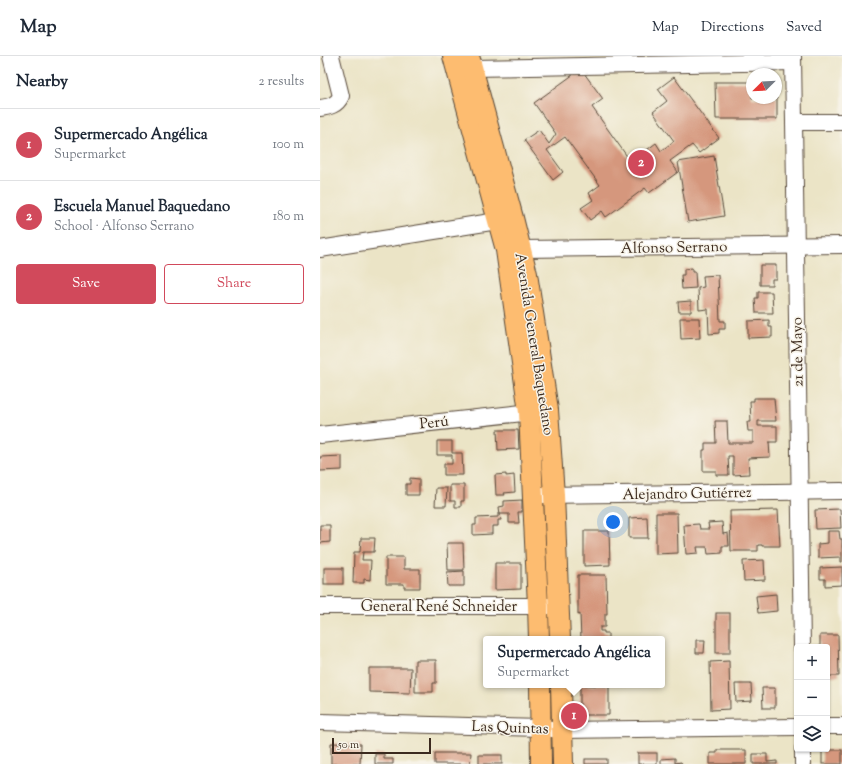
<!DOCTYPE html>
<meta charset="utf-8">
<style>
body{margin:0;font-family:"Sorts Mill Goudy",serif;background:#f6f6f7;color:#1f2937}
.controls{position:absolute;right:12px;bottom:12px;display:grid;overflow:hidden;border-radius:4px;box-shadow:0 1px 3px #0004}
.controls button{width:36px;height:36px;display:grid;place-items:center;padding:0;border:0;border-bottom:1px solid #e0e1e3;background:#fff;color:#1f2937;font:20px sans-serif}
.compass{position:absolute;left:426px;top:12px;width:36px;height:36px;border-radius:50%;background:#fff;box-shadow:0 1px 3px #0004;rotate:246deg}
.scale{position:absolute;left:12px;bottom:10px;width:99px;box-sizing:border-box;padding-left:4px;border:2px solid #3b2a1e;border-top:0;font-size:11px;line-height:14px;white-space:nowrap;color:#3b2a1e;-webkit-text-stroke:3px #f7f3e8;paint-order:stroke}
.you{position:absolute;left:293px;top:466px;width:14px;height:14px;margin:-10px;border:3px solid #fff;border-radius:50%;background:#1a73e8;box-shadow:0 0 0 6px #1a73e833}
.badge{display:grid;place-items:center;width:26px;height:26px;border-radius:50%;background:#d1495b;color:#fff;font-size:13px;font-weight:700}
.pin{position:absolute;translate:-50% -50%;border:2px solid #fff;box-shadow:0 1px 4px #0006}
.popup{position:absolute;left:163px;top:580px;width:182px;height:52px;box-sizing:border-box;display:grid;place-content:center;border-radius:4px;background:#fff;filter:drop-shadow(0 1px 3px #0005);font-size:13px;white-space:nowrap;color:#747a83}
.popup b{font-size:15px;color:#1f2937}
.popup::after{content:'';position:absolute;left:50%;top:100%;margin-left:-8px;border:8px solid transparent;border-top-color:#fff}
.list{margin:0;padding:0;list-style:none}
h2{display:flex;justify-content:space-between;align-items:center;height:52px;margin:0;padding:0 16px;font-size:17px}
h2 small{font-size:13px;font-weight:400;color:#747a83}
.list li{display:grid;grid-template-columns:26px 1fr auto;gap:12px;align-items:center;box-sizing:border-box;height:72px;padding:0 16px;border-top:1px solid #e0e1e3}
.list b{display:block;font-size:15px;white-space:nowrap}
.list p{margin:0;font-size:13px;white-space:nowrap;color:#747a83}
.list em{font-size:13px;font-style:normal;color:#747a83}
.actions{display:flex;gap:8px;padding:12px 16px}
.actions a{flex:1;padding:9px 0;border:1px solid #d1495b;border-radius:4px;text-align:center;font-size:14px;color:#d1495b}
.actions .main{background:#d1495b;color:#fff}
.icon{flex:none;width:22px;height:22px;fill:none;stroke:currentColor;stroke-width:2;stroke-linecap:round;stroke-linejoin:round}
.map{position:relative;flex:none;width:522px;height:708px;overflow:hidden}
header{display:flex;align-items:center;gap:24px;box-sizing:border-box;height:56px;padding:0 20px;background:#fff;border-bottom:1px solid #e0e1e3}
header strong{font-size:19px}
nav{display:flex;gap:22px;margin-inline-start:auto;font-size:14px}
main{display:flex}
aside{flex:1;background:#fff}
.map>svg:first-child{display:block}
.building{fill:#d5977d}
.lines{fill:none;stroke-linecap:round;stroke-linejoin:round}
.minor-casing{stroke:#554637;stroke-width:18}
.major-casing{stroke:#554637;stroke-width:22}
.minor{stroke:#fff;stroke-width:16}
.major{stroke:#fdbc70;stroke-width:20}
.labels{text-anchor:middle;stroke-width:3;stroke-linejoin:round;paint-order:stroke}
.street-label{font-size:15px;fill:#3b2a1e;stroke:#f7f3e8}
</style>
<header>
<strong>Map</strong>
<nav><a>Map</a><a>Directions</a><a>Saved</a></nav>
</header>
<main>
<aside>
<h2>Nearby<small>2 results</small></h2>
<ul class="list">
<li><span class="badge">1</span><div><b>Supermercado Angélica</b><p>Supermarket</p></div><em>100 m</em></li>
<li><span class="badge">2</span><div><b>Escuela Manuel Baquedano</b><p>School · Alfonso Serrano</p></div><em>180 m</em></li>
</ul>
<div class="actions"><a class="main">Save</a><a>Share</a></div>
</aside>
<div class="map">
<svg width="522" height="708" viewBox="0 0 522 708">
<rect width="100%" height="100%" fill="#f7f3e8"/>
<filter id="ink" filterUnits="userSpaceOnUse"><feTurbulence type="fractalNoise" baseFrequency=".025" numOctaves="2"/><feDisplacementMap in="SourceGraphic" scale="8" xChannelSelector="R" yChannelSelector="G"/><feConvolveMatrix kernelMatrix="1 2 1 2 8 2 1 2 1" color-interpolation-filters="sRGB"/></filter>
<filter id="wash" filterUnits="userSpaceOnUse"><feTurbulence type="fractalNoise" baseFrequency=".012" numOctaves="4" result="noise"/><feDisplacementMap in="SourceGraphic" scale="16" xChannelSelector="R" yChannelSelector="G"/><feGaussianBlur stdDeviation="0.9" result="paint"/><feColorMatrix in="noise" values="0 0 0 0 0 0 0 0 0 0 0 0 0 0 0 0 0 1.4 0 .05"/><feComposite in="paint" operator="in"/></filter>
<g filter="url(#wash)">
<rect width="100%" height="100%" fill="#ebe4c6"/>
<g id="blocks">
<g class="building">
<polygon points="261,13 283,43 272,51 311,106 336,87 341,95 354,85 333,56 347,45 338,33 354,21 399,82 379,97 372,89 350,105 358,116 329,137 325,132 286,161 282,155 270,164 261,152 273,144 269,137 280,129 245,81 227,94 243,116 233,124 204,84 219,74 229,88 236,78 214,47"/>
<polygon points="395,26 432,26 432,42 457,42 457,63 396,63"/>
<polygon points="394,100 404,160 368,166 358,106"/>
<polygon points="440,209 456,209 456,223 452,223 452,229 440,229"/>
<polygon points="372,212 372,216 375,216 376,232 362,233 361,219 364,219 364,213"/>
<polygon points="398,219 400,265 405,265 405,273 399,273 399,277 389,278 388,253 379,254 378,232 384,231 383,220"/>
<polygon points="438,236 452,236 453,257 436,257 435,242 438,242"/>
<polygon points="371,245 371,256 359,256 358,246"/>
<polygon points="360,262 379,262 380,282 361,283"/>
<polygon points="449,264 449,271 452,271 452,281 428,282 428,265"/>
<polygon points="434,342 454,342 456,365 438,365 438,370 457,370 457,386 449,386 450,401 428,402 429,418 413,419 413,400 408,400 409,419 396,419 396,415 383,415 383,394 385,394 385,387 396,387 395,365 407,365 408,387 433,387 433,375 428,375 427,366 431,366 430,345 434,345"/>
<polygon points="177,374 198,374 199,393 178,394"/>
<polygon points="117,385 132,385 132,397 142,397 143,419 124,419 124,408 132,408 132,399 117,399"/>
<polygon points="22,400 22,414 0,415 0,401"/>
<polygon points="186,418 186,420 194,419 195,436 184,437 185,439 176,439 175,419"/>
<polygon points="90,422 99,423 99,439 86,439 86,428 90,428"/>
<polygon points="130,429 144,429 144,445 141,445 141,451 135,451 135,445 130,445"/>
<polygon points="116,432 127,432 126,450 115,450"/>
<polygon points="202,444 202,456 198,456 199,467 189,467 189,458 180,458 181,464 178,464 178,470 172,470 172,478 153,479 153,469 156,469 156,462 178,461 178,458 180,458 179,451 184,450 184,445"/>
<polygon points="520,453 521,472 496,473 495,454"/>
<polygon points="458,454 460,490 442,490 442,489 438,489 438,495 411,495 410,455"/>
<polygon points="336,457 357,457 358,497 336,498"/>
<polygon points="327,461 328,482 309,482 309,462"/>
<polygon points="402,466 403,478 408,477 409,490 402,490 402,497 388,498 387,491 377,491 378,497 366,498 364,469 379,468 380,473 389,473 388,467"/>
<polygon points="0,469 10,469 10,486 0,487"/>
<polygon points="264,475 289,475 290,509 264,510"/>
<polygon points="508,475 519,475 520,483 522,483 522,506 520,506 520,501 498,502 498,488 508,487"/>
<polygon points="41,482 55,482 54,496 43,496 42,504 51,504 50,524 44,523 44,527 33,527 34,496 40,496"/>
<polygon points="127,487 143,487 144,514 128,514"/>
<polygon points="66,501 84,501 84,513 100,513 100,532 84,532 84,528 66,528"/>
<polygon points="444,504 445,524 424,525 423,505"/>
<polygon points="175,507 201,507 201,533 175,534"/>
<polygon points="522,511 522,529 505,530 505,523 500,523 500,512"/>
<rect x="4" y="512" width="19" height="16"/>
<polygon points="144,515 144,530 128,530 127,516"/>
<polygon points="258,519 286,519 287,558 285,558 285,571 280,571 280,575 284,575 284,577 288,577 288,583 261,583 260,558 258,559"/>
<polygon points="456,538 457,555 438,557 436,540"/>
<rect x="396" y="557" width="14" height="40"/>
<polygon points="500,579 518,579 519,620 507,620 507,591 500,591"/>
<polygon points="376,584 385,584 384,597 376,597"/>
<polygon points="95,604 116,604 116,627 113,627 113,636 95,636"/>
<polygon points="409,605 410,653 391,654 390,606"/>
<polygon points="49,612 91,612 90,637 49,636"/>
<polygon points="415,628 431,628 432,645 416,646"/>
<polygon points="260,629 289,630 289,659 260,659"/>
<polygon points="442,632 455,632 455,652 443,652"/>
<polygon points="11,687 41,688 40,708 11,708"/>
<polygon points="397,694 426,694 426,708 390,708 390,697 397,697"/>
<rect x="502" y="694" width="20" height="14"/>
<polygon points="115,697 151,697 150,708 115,708"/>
<rect x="318" y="697" width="19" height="11"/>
<polygon points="55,698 64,698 64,703 73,703 73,708 55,708"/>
<polygon points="433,698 447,698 447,706 457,705 457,708 433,708"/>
<rect x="159" y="699" width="23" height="9"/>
<polygon points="355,702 355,707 361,706 362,708 341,708 341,703"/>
<rect x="265" y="703" width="22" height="5"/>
</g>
</g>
</g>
<g filter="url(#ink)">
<use href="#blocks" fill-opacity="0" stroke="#554637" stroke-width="1"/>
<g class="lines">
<g class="minor-casing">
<g id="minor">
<polyline points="473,0 482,591"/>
<polyline points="152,12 473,6"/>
<path d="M0,52C9,51 17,49 21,40L11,0"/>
<polyline points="474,66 522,66"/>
<polyline points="0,193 190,163"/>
<polyline points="189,194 201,193 522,189"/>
<polyline points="0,379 221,355"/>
<polyline points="222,439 522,435"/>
<polyline points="0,550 238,550"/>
<polyline points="0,666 221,672 242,674 477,671"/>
<polyline points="507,670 522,670"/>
<polyline points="483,693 483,708"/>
</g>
</g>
<g class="major-casing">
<g id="major">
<polyline points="133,0 186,194 209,356 218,550 219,583"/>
<polyline points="149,0 193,162 207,218 228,354 234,439 240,583"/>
<polyline points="220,629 221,708"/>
<polyline points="241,629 243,708"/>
</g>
</g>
<use href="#minor" class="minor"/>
<use href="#major" class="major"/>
</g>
</g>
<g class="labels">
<g class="street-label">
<text transform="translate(354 191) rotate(-1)" y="5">Alfonso Serrano</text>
<text transform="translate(215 288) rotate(81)" y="5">Avenida General Baquedano</text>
<text transform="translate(477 296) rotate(-91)" y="5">21 de Mayo</text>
<text transform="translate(114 366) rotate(-6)" y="5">Perú</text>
<text transform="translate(367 437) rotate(-1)" y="5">Alejandro Gutiérrez</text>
<text x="119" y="555">General René Schneider</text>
<text transform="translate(190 671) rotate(2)" y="5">Las Quintas</text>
</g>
</g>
</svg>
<div class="controls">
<button>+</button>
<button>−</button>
<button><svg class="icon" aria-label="layers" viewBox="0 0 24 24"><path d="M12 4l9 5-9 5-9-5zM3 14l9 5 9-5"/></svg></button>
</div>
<svg class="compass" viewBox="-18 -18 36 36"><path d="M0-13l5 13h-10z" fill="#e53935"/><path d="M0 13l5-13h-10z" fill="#747a83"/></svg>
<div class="scale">50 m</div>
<div class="you"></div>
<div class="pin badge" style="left:254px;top:660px">1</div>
<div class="popup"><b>Supermercado Angélica</b>Supermarket</div>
<div class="pin badge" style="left:321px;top:107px">2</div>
</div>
</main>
